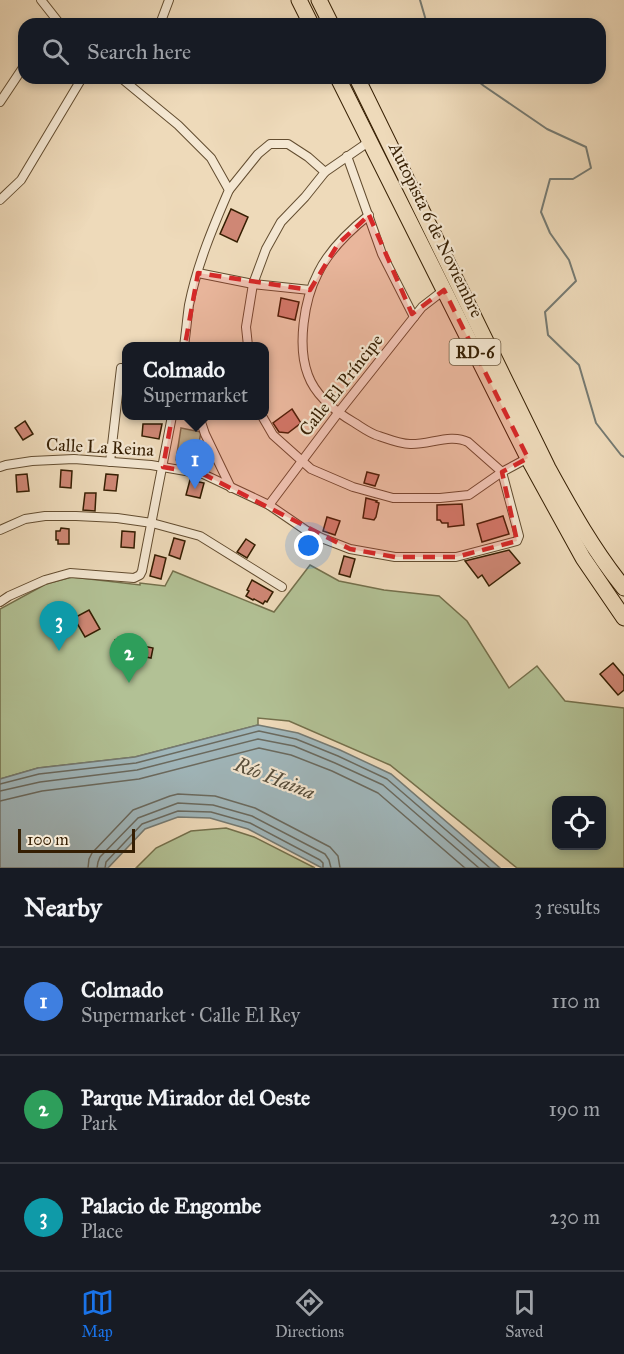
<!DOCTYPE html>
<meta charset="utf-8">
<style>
body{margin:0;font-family:"IM FELL Great Primer",serif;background:#242831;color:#f1f3f6}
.controls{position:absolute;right:18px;bottom:18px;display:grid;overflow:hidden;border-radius:12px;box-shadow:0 3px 9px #0003}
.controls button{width:54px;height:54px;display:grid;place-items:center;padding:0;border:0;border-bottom:2px solid #363941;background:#171b24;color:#f1f3f6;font:30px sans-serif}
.scale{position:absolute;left:18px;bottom:15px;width:117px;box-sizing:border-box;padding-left:6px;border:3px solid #351e02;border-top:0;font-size:16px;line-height:21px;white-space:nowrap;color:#351e02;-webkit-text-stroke:4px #f4e7d2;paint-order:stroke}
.you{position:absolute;left:309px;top:546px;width:21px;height:21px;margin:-15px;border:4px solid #fff;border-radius:50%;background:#1a73e8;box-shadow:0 0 0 9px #1a73e833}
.badge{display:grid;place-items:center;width:39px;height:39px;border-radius:50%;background:#1a73e8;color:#fff;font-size:20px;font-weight:700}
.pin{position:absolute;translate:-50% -50px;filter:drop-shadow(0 2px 3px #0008)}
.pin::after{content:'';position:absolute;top:32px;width:21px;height:18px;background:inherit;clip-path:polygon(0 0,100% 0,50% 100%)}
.popup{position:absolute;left:122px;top:342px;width:147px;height:78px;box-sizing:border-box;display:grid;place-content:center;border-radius:12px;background:#171b24;filter:drop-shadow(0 2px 4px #0005);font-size:20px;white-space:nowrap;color:#9ea1a6}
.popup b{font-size:22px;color:#f1f3f6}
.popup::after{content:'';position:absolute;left:50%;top:100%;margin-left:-12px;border:12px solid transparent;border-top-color:#171b24}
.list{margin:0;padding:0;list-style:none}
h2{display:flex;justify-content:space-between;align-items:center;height:78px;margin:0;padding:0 24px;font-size:26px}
h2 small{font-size:20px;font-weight:400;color:#9ea1a6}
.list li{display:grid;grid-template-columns:39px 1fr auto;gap:18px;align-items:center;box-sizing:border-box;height:108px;padding:0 24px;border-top:2px solid #363941}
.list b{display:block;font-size:22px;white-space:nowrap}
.list p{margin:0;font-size:20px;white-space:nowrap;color:#9ea1a6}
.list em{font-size:20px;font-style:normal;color:#9ea1a6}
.icon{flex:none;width:33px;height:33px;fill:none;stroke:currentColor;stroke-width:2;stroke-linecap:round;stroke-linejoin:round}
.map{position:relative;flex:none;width:624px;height:868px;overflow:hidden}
.search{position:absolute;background:#171b24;box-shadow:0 3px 9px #0003;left:18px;right:18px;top:18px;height:66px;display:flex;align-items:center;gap:15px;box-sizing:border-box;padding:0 21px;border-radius:18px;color:#9ea1a6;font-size:22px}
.sheet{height:402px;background:#171b24}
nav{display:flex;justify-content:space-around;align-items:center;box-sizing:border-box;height:84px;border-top:2px solid #363941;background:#171b24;font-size:16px;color:#9ea1a6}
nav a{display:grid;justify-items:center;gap:3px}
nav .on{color:#1a73e8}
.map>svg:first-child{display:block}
.green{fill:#b2c195;stroke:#74704c;stroke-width:1.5;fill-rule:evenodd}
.water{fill:#a0b7bc;stroke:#757a72;stroke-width:1.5}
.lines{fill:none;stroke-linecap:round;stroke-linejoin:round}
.shore{stroke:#6a6a5f;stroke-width:1.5}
.stream{stroke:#757a72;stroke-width:2}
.building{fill:#cf8775;stroke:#351e02;stroke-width:1.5}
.minor-casing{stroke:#634d30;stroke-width:10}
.motorway-casing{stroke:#351e02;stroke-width:17}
.minor{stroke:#f4e7d2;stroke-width:8}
.motorway{stroke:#eedaba;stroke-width:15}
.marked{fill:#d62828;fill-opacity:0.2;stroke:#d62828;stroke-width:4.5;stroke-dasharray:12 8;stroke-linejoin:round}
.labels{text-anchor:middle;stroke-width:4.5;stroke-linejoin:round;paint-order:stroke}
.shield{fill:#f4e7d2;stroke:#6e5a40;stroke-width:1.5}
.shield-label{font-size:16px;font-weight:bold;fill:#351e02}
.street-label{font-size:18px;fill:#351e02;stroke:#f4e7d2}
.water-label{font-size:20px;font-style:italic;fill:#554c3a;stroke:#f4e7d2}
</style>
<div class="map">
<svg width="624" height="868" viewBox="0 0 624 868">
<rect width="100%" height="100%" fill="#eedaba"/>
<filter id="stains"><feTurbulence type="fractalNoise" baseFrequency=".00333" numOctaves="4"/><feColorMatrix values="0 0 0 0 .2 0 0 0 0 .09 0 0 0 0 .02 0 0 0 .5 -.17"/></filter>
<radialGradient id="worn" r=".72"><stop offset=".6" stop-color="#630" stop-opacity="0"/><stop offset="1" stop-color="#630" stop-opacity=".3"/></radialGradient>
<g class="green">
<polygon points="181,428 201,432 195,463 176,460"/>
<path d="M310,565L339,581L384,590L439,596L467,621L509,688L537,666L565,701L624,708V868H517L390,765L289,721L258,718V725L135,757L38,768L0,779V609L46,584L72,577L140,585V583L165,586L173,571L274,612ZM556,800H602V846H556Z"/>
<polygon points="226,828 254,837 315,868 136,868 156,848 191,831"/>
</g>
<polygon class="water" points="258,725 298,733 340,750 391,774 500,868 322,868 248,829 210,818 178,817 145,829 108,868 0,868 0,779 38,768 135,757"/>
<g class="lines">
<g class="shore">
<polyline points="0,784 39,774 136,763 259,731 296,739 338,756 387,779 490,868"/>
<polyline points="0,791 40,782 137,770 258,739 294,746 335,763 383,785 479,868"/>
<polyline points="0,801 42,791 139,779 259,748 291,755 332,771 378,793 465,868"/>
<polyline points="88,868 89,859 92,853 133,810 170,796 178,794 215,796 255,808 330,847 338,856 340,868"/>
<polyline points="97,868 98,862 100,857 138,818 178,803 213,805 252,816 325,854 329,860 331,868"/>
<polyline points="105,868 106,862 142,824 178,811 211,812 250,823 320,860 323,863 323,868"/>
</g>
<g class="stream">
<polyline points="420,0 427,24"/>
<polyline points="474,78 484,86 547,129 586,147 591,168 573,179 550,179 541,212 550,233 569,260 576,281 545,312 548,335 579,365 596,423 621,455 624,457"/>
</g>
</g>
<g class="building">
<polygon points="231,209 248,217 237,242 220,234"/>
<polygon points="281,298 299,302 295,320 278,316"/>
<polygon points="292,409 301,423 288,433 279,432 273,423"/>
<polygon points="25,421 33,434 23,440 15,428"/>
<polygon points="143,424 162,424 159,439 142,436"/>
<polygon points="61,470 72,471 71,488 60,487"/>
<polygon points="367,472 379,475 375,486 364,483"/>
<polygon points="27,474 29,491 17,492 16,475"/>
<polygon points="106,474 118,475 116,491 104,490"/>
<polygon points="190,480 204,483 200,498 186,495"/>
<polygon points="85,493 96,493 95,511 83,510"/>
<polygon points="366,498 377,501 376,502 379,503 376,517 374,520 363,518"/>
<polygon points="462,504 464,525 448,527 448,523 442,523 440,520 437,520 437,505"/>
<polygon points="503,516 509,534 482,542 477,524"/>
<polygon points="327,517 340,521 335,535 323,531"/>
<polygon points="61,528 69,529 69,544 58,544 58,540 56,540 56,531 60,531"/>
<polygon points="122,531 135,532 134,548 121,547"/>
<polygon points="174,538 185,541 180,559 169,555"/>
<polygon points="246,539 255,545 247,558 237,552"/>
<polygon points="509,550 520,563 489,586 482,575 478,578 465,561"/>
<polygon points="155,555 166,558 161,579 150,576"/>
<polygon points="344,556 355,559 350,577 339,574"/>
<polygon points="252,580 273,592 267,602 265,601 263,604 254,599 253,600 246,596 249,591 247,590"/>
<polygon points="89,610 100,629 85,637 74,618"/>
<polygon points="115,640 153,648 151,658 113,650"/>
<polygon points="613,663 624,676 624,690 618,695 600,674"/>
</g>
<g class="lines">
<g class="minor-casing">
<g id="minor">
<polyline points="41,0 60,24"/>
<polyline points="160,24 169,0"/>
<path d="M121,78L178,125L211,158L229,190C213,227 197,265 189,305C187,319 186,333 184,346"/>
<polyline points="0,102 24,66"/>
<polyline points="347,156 382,254 414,317"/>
<polyline points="229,190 258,154 270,144 288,144 308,157 325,172"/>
<polyline points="0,200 21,180 82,78"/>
<polyline points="198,273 253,284 310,290"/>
<polyline points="248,346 246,327 253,284 266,249 281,222 305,197 325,172 370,141"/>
<polyline points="199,416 205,434 231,488"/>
<polyline points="262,416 273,435 311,469 353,487 393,498 440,498 469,495 502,472 528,458"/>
<polyline points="110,462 121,368"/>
<path d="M0,467L6,465L32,461L74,459L151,465L203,474L269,505L307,531L324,539L350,549L395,557H456L517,541L519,536L502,472L468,442C451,433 429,445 410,444C400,444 388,439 379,436C371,434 363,428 355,423C336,412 316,397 308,375C297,346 304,300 318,273C329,250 349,231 369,215"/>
<polyline points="269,505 338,413 422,307 444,290"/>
<polyline points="0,530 25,519 45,516 76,516 117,518 152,523 200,536 282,587"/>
<polyline points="0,602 9,596 45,580 70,573 134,578 140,575 142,571 172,416"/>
</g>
</g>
<g class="motorway-casing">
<g id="motorway">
<polyline points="299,0 311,24"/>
<polyline points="319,0 331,24"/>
<polyline points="338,78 528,458 583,558 624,618"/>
<path d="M357,78L548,468C571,510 594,551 624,588"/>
</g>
</g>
<use href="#minor" class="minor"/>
<use href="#motorway" class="motorway"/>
</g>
<path class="marked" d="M369,215L412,314L444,290L528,458L502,472L517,541L456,557H395L350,549L203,474L163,467L198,273L310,290L338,244Z"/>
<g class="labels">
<rect class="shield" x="449.5" y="339" width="51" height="26" rx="4.5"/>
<g class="shield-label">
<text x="475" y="358">RD-6</text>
</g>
<g class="street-label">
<text transform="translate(436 230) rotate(64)" y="6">Autopista 6 de Noviembre</text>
<text transform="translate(341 385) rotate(-52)" y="6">Calle El Príncipe</text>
<text transform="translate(100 447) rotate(3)" y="6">Calle La Reina</text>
</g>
<g class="water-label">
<text transform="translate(275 778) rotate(21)" y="7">Río Haina</text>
</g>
</g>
<rect width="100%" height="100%" filter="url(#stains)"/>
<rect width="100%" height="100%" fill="url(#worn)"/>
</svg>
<div class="controls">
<button><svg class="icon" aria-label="locate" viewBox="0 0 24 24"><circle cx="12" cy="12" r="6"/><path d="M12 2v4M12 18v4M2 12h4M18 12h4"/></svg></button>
</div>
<div class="scale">100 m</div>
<div class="you"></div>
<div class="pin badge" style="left:195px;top:489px;background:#3f7fe0">1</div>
<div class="popup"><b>Colmado</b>Supermarket</div>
<div class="pin badge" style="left:129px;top:683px;background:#2e9e5b">2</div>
<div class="pin badge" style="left:59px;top:651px;background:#0f9aa8">3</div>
<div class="search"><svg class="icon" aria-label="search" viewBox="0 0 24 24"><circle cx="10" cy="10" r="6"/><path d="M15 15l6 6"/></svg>Search here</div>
</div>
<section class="sheet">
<h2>Nearby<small>3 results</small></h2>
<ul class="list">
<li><span class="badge" style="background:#3f7fe0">1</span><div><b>Colmado</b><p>Supermarket · Calle El Rey</p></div><em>110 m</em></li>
<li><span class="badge" style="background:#2e9e5b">2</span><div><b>Parque Mirador del Oeste</b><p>Park</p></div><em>190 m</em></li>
<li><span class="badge" style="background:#0f9aa8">3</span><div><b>Palacio de Engombe</b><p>Place</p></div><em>230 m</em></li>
</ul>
</section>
<nav>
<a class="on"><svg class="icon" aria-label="map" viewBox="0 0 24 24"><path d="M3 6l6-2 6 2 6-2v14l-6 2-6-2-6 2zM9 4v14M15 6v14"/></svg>Map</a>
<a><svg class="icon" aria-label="directions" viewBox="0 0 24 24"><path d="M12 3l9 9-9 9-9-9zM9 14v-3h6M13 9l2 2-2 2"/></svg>Directions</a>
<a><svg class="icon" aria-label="saved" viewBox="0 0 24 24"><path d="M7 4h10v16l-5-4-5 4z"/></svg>Saved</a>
</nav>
